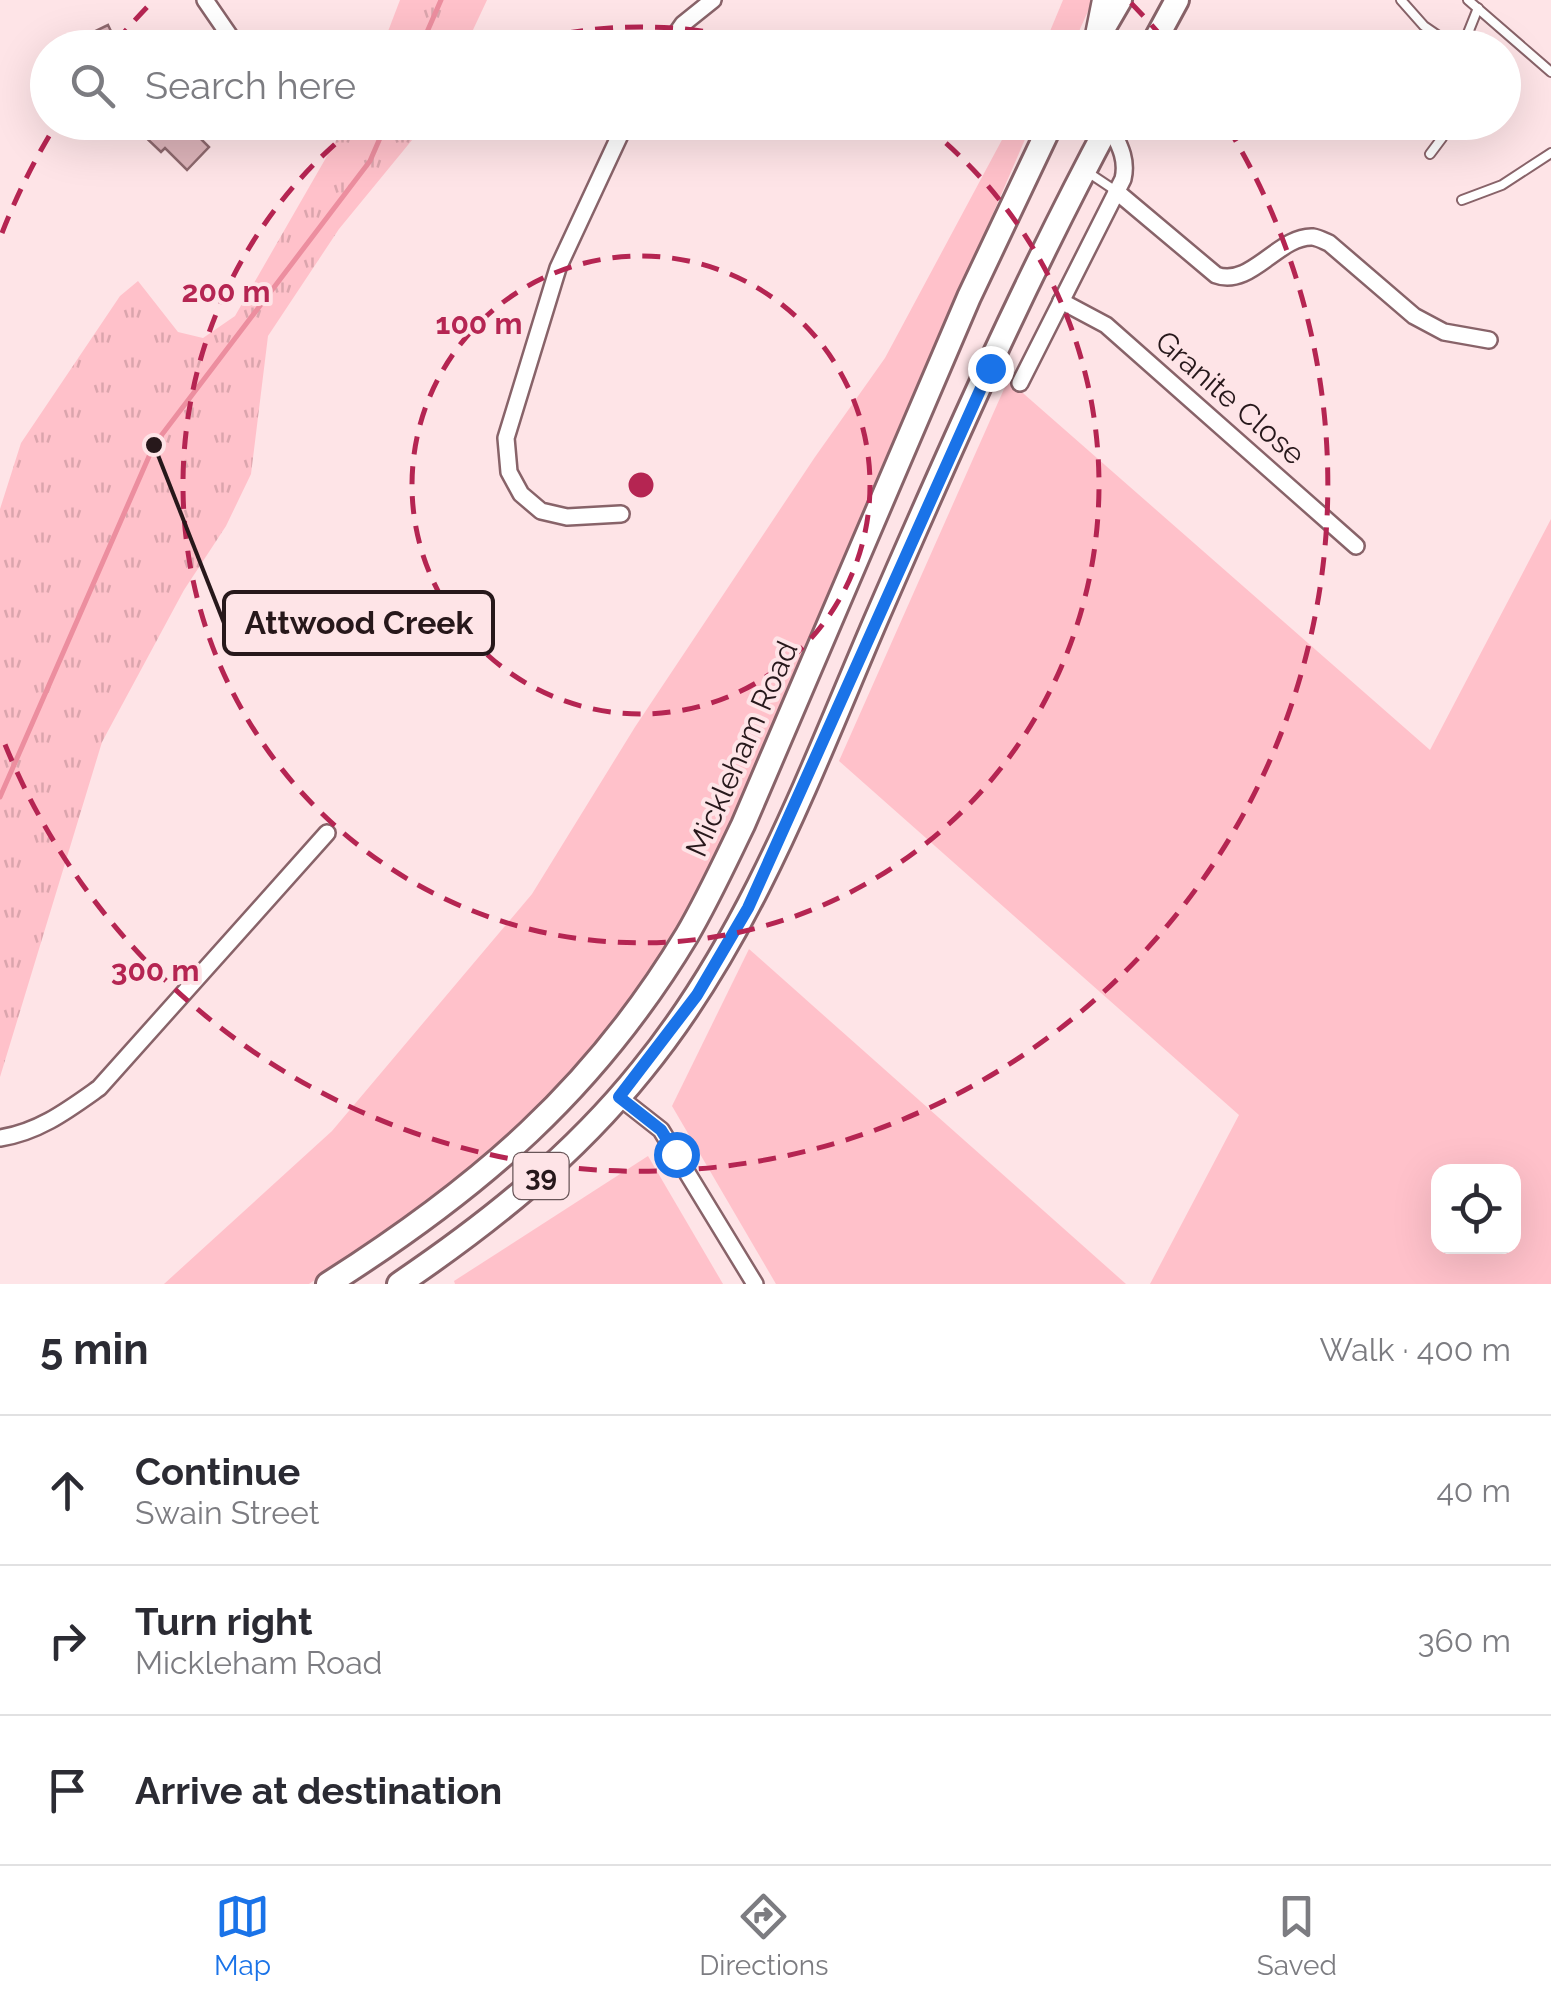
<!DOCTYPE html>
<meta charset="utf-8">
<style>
body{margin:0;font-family:Raleway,sans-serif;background:#f7f7f7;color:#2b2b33}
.controls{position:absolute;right:30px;bottom:30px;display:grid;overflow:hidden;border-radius:20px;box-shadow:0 10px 40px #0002}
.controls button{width:90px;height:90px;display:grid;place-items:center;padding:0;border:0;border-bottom:2px solid #e1e1e2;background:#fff;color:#2b2b33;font:50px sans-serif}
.stop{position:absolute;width:30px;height:30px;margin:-22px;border:8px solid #1a73e8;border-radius:50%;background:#fff}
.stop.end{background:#1a73e8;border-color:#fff;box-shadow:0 2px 10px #0008}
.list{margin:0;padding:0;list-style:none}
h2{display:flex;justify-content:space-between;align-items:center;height:130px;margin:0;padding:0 40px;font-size:42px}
h2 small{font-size:32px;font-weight:400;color:#7c7c81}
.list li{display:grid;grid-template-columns:65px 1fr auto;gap:30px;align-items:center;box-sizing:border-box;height:150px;padding:0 40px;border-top:2px solid #e1e1e2}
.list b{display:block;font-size:38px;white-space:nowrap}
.list p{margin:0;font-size:32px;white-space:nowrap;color:#7c7c81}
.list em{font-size:32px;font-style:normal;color:#7c7c81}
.icon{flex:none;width:55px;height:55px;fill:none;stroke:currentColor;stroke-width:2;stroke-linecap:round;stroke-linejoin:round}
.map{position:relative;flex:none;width:1551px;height:1284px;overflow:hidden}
.search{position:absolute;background:#fff;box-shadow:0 10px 40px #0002;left:30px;right:30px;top:30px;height:110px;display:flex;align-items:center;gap:25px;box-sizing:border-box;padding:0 35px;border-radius:55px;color:#7c7c81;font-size:38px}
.sheet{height:580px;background:#fff}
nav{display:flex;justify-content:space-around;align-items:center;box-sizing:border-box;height:140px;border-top:2px solid #e1e1e2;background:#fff;font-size:28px;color:#7c7c81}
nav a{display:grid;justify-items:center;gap:5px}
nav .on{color:#1a73e8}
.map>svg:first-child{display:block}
.grass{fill:#ffc1ca;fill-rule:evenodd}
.park{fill:url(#park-tufts)}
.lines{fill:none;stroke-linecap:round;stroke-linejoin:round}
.stream{stroke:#ec8e9f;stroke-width:5}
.building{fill:#dcb3b9;stroke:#8d686d;stroke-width:2.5}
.lane-casing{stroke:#886369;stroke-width:12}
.street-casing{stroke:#886369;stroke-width:20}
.secondary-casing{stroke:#886369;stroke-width:25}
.primary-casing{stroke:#886369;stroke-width:28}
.lane{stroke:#fff;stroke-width:8}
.street{stroke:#fff;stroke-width:15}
.secondary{stroke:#fff;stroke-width:20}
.primary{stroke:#fff;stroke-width:22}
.route{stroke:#1a73e8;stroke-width:12}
.ring{fill:none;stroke:#b52552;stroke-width:5;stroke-dasharray:18 12}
.labels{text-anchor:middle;stroke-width:8;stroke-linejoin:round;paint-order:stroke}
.shield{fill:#fee4e7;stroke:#685558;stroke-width:2.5}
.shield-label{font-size:28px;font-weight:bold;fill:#27181b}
.street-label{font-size:30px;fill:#27181b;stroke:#fee4e7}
.centre{fill:#b52552;stroke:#fee4e7;stroke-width:5}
.ring-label{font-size:30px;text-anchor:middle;font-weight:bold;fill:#b52552;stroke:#fee4e7;stroke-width:8;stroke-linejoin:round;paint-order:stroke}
.leader{fill:none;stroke:#27181b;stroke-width:4}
.callout-dot{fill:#27181b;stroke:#fee4e7;stroke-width:4}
.callout{fill:#fee4e7;stroke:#27181b;stroke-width:4}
.callout-label{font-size:32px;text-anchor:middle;font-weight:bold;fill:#27181b}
</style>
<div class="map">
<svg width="1551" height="1284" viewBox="0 0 1551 1284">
<defs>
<pattern id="park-tufts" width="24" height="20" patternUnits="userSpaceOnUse" patternTransform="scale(2.5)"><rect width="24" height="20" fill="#ffc1ca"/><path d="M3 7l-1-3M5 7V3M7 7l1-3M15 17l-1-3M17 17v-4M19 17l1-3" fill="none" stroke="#dba5ad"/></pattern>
</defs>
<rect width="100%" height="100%" fill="#fee4e7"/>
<g class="grass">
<polygon points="1063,0 1093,0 1072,47 1043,48"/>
<polygon points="1011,123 1032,123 707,878 634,999 588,1059 529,1119 448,1188 309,1284 164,1284 332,1131 532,894 635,727 815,457 885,358"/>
<path d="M1008,380L1430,750L1551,519V1284H1150L1239,1115L839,761ZM1438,1172H1514V1246H1438Z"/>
<polygon points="749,949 1126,1284 776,1284 672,1106"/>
<polygon points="648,1156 723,1284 455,1284 454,1281"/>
</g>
<g class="park">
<polygon points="400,0 487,0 465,47 382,47"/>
<polygon points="346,123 426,123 339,229 268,336 251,474 226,526 184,590 102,742 0,1077 0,509 21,443 120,296 138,281 178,332 203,338 235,316"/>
</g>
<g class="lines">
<g class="stream">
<polyline points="420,48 441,0"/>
<polyline points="0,797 154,445 370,161 387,122"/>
</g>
</g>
<g class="building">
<polygon points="108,25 119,48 93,48 87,35"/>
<polygon points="147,122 184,122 209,147 187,170 165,148 161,152 139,131"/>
</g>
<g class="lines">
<g class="lane-casing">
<g id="lane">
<polyline points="1401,0 1424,26 1456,48"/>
<polyline points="1468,0 1551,72"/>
<polyline points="1462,48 1478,8"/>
<polyline points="1430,154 1442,138 1446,122"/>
<polyline points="1086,171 1116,191"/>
<polyline points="1462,200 1502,185 1551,153"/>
</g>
</g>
<g class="street-casing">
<g id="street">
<polyline points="205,0 238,48"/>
<polyline points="666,48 683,24 713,0"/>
<path d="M1116,191L1216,275C1251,288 1279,235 1313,237C1319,238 1324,241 1329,243L1414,316L1444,332L1489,340"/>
<polyline points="1061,301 1106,325 1356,546"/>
<path d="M1020,383L1123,179C1128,158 1118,143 1109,124"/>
<polyline points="621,514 567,517 541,511 521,494 509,472 506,438 558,268 626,122"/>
<polyline points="619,1097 661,1130 755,1284"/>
<path d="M0,1138C39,1132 68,1110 99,1088L327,833"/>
</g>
</g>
<g class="secondary-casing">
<polyline id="secondary" points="1096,35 1103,0"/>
</g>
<g class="primary-casing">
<g id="primary">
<polyline points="1092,48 1120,0"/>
<polyline points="1151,48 1177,0"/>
<path d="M328,1284C479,1188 594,1090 687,935C708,899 725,862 743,825L969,297L1052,122"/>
<path d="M399,1284C489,1223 573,1156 642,1070C749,939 809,776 875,622C948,454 1023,284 1110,122"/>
</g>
</g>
<use href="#lane" class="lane"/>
<use href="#street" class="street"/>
<use href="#secondary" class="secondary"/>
<use href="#primary" class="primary"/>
</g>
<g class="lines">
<polyline class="route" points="676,1154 661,1130 619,1097 697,995 748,908 990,368"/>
</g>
<g class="ring">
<circle cx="641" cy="485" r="229"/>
<path d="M507 47A458 458 0 0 1 775 47M923 124A458 458 0 1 1 359 124"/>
<path d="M2 233A687 687 0 0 1 55 126M115 43A687 687 0 0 1 151 3M1131 3A687 687 0 0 1 1167 43M1227 126A687 687 0 1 1 2 737"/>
</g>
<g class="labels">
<rect class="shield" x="513.5" y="1153" width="55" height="46" rx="8"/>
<g class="shield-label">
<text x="541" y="1186">39</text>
</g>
<g class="street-label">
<text transform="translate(1230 398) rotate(41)" y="10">Granite Close</text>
<text transform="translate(742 749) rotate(-66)" y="10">Mickleham Road</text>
</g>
</g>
<circle cx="641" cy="485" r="15" class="centre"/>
<g class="ring-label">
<text x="226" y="302">200 m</text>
<text x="479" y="334">100 m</text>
<text x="155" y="981">300 m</text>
</g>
<path class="leader" d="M154 445L224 623"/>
<circle class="callout-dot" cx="154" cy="445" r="10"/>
<rect class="callout" x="224" y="592" width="269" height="62" rx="10"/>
<g class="callout-label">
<text x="359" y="634">Attwood Creek</text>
</g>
</svg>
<div class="controls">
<button><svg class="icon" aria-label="locate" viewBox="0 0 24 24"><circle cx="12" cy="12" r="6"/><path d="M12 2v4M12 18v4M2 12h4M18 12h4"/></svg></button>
</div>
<div class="stop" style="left:676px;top:1154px"></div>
<div class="stop end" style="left:990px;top:368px"></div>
<div class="search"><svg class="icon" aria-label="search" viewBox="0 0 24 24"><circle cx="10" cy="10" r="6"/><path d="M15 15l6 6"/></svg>Search here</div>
</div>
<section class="sheet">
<h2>5 min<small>Walk · 400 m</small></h2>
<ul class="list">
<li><svg class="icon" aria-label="ahead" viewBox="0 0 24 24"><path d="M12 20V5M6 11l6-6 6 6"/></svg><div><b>Continue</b><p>Swain Street</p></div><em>40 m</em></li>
<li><svg class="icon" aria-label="right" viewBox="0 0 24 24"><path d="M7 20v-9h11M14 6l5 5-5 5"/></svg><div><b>Turn right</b><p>Mickleham Road</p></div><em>360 m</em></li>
<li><svg class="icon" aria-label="arrive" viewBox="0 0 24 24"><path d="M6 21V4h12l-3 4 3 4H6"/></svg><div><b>Arrive at destination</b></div></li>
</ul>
</section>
<nav>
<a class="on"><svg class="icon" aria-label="map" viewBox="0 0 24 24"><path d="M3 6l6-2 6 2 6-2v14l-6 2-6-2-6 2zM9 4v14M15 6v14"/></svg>Map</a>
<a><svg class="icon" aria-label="directions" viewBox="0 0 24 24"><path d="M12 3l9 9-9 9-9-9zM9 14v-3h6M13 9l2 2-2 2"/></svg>Directions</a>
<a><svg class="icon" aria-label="saved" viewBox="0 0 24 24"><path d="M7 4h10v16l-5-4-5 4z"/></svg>Saved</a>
</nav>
